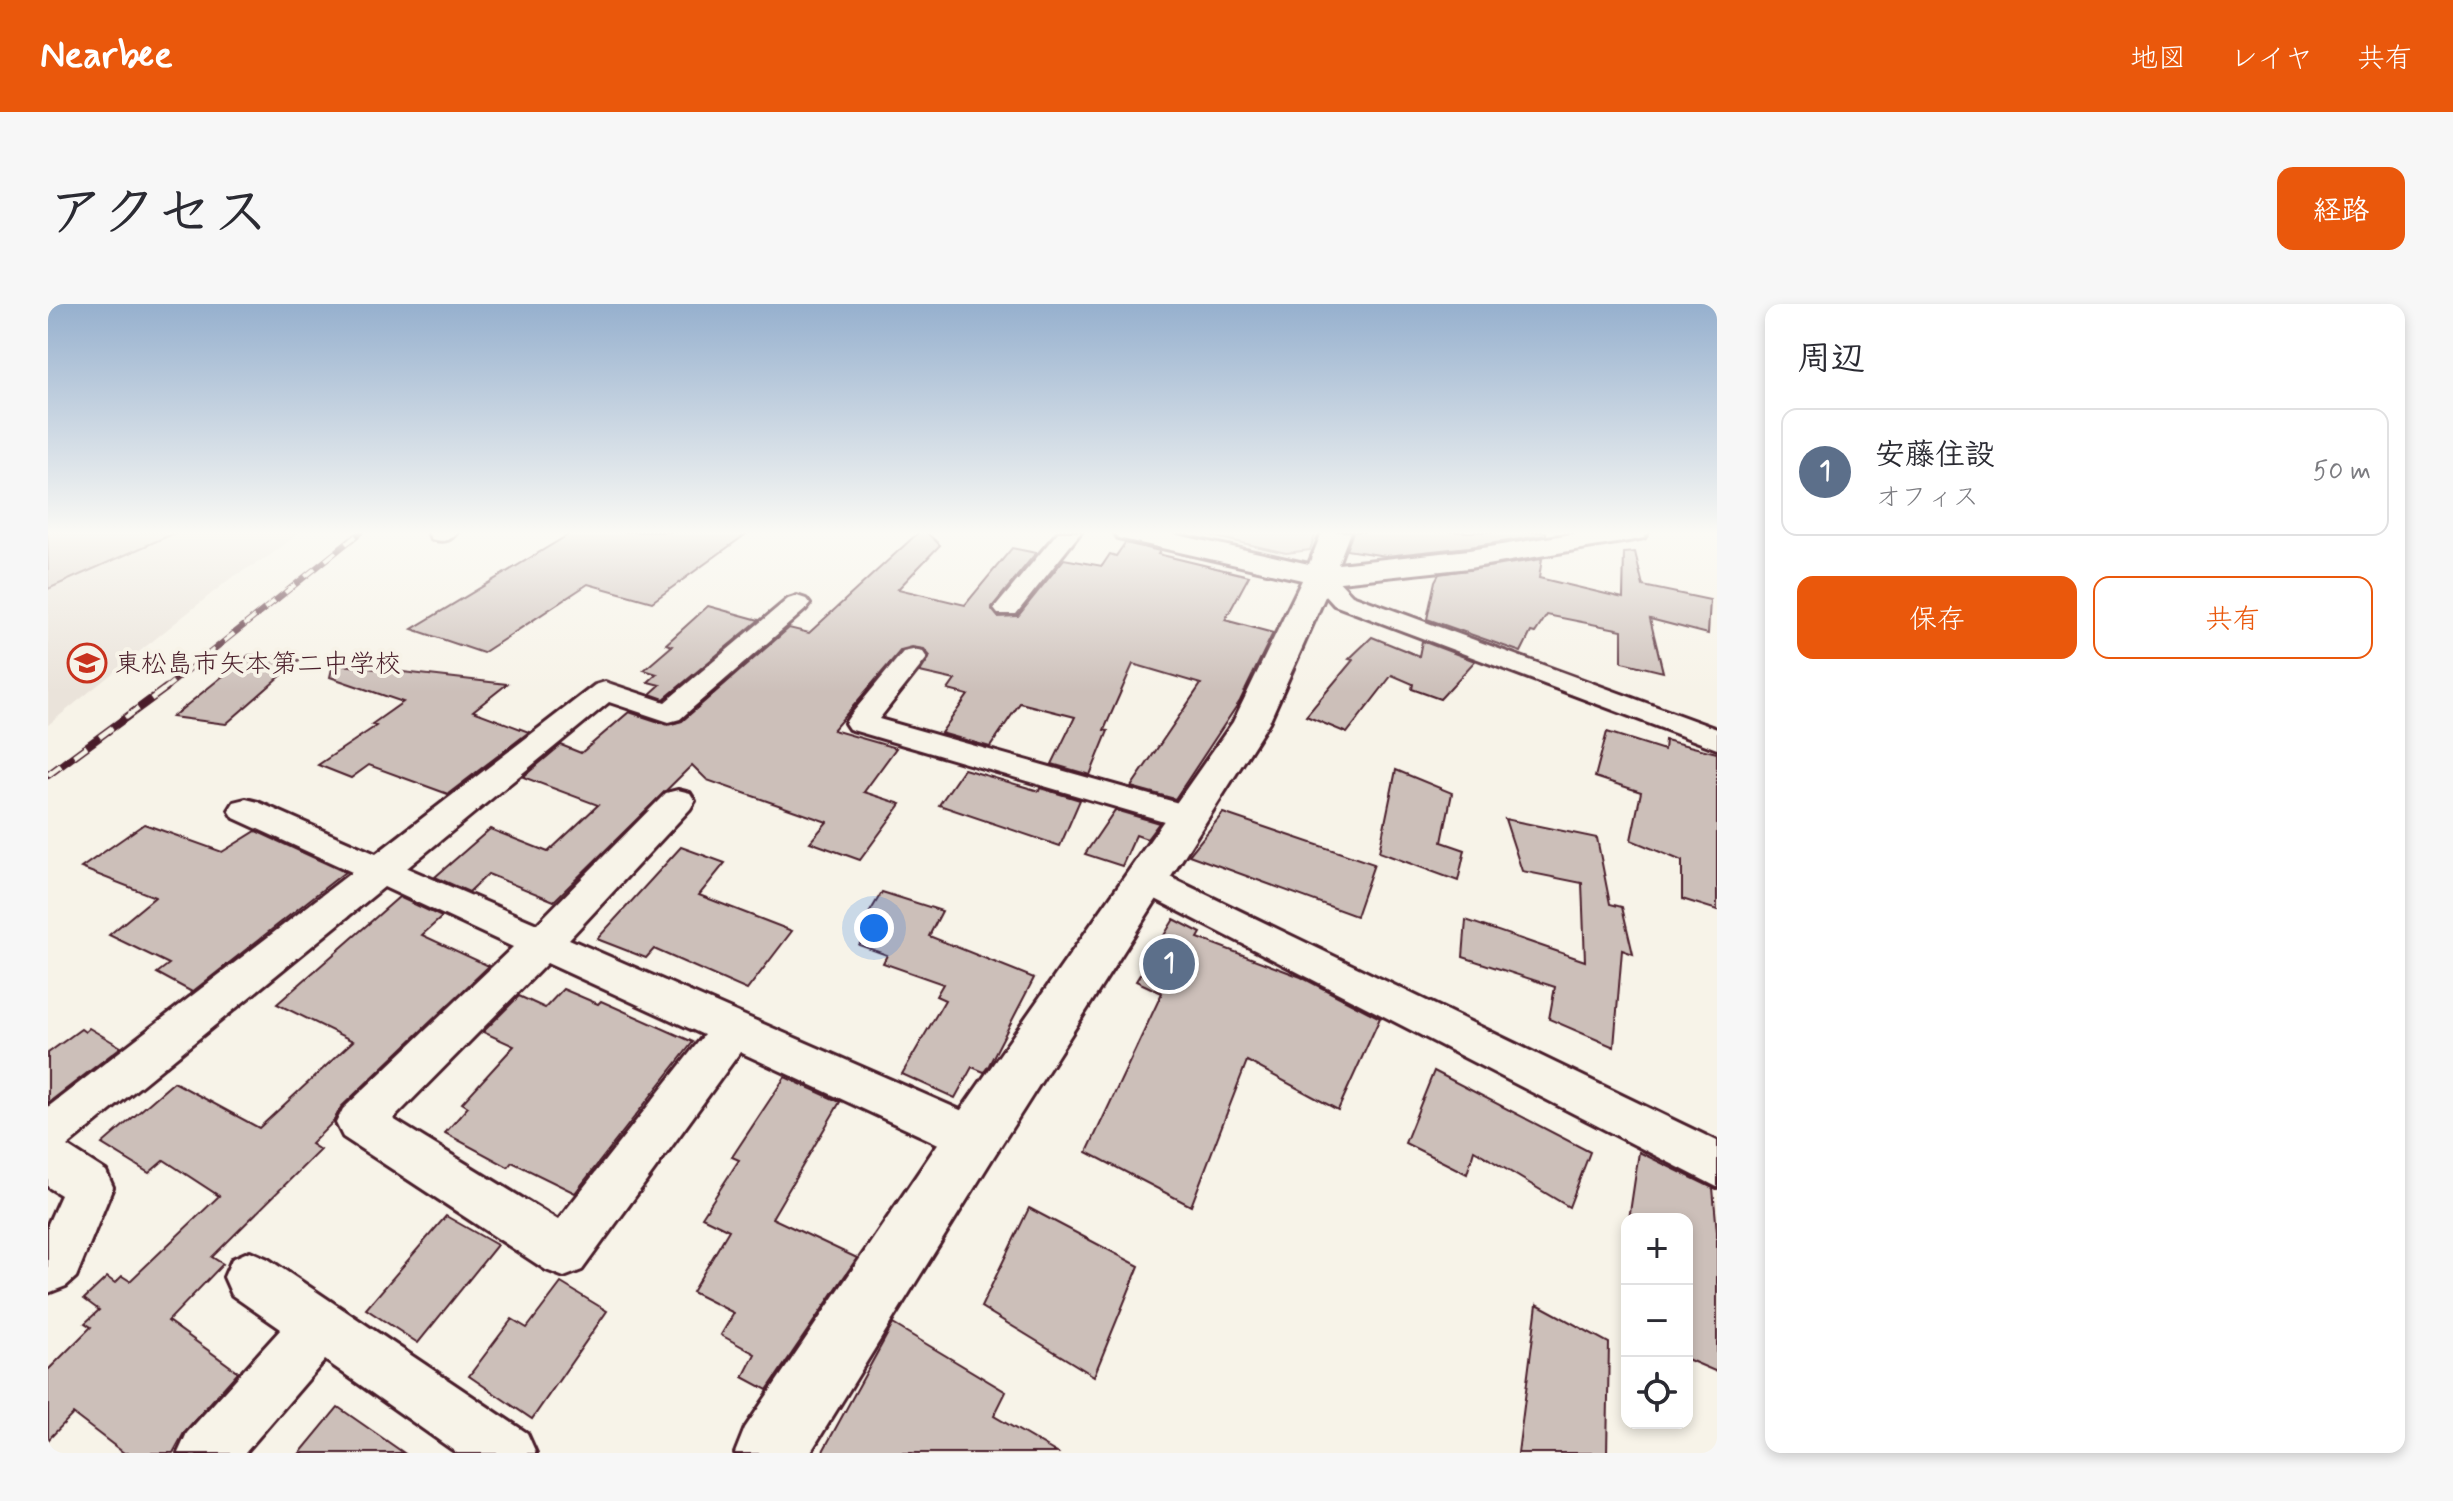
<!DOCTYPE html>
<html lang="ja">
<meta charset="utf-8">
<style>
body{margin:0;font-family:Mynerve,"Klee One",sans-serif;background:#f7f7f7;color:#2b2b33}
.controls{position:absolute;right:24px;bottom:24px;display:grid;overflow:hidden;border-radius:16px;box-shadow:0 4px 12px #0003}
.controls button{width:72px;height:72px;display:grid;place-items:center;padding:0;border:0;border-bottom:2px solid #e1e1e2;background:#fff;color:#2b2b33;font:40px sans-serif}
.you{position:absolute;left:826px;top:624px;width:28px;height:28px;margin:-20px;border:6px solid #fff;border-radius:50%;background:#1a73e8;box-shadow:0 0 0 12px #1a73e833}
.badge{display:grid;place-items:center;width:52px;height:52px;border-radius:50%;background:#ea580c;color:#fff;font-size:26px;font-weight:700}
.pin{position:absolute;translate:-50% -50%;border:4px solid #fff;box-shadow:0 2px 8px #0006}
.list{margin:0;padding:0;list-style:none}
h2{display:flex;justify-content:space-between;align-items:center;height:104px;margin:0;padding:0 32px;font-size:34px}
h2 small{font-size:26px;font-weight:400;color:#7c7c81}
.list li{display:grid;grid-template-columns:52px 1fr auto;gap:24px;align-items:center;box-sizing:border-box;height:128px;margin:0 16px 16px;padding:0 16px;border:2px solid #e1e1e2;border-radius:16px}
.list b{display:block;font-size:30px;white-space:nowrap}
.list p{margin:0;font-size:26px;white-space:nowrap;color:#7c7c81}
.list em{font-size:26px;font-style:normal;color:#7c7c81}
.actions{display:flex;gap:16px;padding:24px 32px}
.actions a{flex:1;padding:18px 0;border:2px solid #ea580c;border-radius:16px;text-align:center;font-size:28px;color:#ea580c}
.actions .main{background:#ea580c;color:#fff}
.icon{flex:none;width:44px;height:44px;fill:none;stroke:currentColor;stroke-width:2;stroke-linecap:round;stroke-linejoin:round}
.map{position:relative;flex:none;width:1669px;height:1149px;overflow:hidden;border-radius:16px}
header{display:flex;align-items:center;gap:48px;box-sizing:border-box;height:112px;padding:0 40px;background:#ea580c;color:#fff}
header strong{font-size:38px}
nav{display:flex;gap:44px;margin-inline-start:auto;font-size:28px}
.intro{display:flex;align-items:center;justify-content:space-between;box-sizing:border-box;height:192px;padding:0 48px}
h1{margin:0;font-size:56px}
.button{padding:20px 36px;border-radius:16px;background:#ea580c;color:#fff;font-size:28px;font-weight:700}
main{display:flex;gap:48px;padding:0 48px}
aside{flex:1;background:#fff;border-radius:16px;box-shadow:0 4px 12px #0003}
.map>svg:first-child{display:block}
.built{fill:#eae3da}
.green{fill:#ded4cc;stroke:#947a7c;stroke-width:2}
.building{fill:#ccbfb9;stroke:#4a1f2b;stroke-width:2}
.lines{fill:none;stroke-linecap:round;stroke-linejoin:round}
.minor-casing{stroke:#4a1f2b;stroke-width:6}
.tertiary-casing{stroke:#4a1f2b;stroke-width:6}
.minor{fill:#f7f3e8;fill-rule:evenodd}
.tertiary{fill:#f7f3e8;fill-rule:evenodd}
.rail-far1-casing{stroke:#4a1f2b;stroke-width:6}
.rail-casing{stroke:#4a1f2b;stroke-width:8}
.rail-far1{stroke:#f7f3e8;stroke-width:4;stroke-dasharray:13;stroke-linecap:butt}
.rail{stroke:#f7f3e8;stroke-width:5;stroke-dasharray:16;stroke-linecap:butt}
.labels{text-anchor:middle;stroke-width:8;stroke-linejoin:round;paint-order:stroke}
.far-poi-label{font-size:26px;fill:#4a1f2b;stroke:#f7f3e8;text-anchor:start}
</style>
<header>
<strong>Nearbee</strong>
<nav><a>地図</a><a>レイヤ</a><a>共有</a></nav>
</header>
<div class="intro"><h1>アクセス</h1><a class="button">経路</a></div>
<main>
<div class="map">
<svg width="1669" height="1149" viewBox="0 0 1669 1149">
<rect width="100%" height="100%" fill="#f7f3e8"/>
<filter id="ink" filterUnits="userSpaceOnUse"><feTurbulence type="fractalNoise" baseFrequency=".0125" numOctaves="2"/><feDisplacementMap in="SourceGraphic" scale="16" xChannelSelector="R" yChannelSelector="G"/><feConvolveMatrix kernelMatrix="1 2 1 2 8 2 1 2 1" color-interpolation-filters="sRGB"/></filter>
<g filter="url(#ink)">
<polygon class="built" points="0,228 253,228 221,252 183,274 0,421"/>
<g class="green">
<polygon points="0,228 129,228 0,285"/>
<polygon points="1146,228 1268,228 1262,246 1238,249"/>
</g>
<g class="building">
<polygon points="525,228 701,228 604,298 540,280 435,349 364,325"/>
<polygon points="871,228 878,228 892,241 850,285 917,301 964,244 988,249 944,303 950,313 970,312 1016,255 1054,262 1062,250 1068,252 1077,239 1112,247 1110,250 1201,272 1177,316 1225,329 1192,397 1127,495 1083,483 1153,380 1085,360 1056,426 1060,427 1042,471 1004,460 1027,413 972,399 942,443 893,429 920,391 900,386 907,376 872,368 882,352 876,345 864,343 853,346 785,426 848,444 816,488 853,500 812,556 762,538 779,518 659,476 644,461 506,597 440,570 421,588 387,573 442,525 500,548 550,501 475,473 513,441 533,449 581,408 620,421 634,417 741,324 761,329"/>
<polygon points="1305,228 1498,228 1498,231 1421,243 1338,252 1298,246"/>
<polygon points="1587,248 1595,282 1662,296 1660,330 1602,315 1615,368 1574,358 1574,326 1499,311 1487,329 1483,328 1473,348 1379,315 1387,277 1391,270 1494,255 1491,274 1575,294 1576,249"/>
<polygon points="660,302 711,316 616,395 602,390 612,381 600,378 609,370 596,366 624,342 618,340"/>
<polygon points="1324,333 1371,352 1374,337 1427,357 1392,395 1364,385 1365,380 1344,371 1299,429 1258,412 1305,356 1301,355"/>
<polygon points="201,351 251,356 178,420 124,413"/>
<polygon points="285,360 459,380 425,407 481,428 400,490 321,461 303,474 270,461 328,422 324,420 355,398 282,373"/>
<polygon points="1559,428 1616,446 1617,436 1669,449 1669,606 1634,595 1634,557 1583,536 1593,488 1547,473"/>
<polygon points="916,465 991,487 992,484 1032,496 1012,542 891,501"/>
<polygon points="1348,466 1404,489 1394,538 1417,546 1410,577 1331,548"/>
<polygon points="1067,506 1111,519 1099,535 1088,531 1074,562 1037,550"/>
<polygon points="1175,509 1326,560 1308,612 1141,551"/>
<polygon points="1457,515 1549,534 1562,600 1574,603 1585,650 1574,646 1566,743 1501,715 1507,683 1415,653 1418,616 1537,657 1534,579 1474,567"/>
<polygon points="96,520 174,548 208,527 297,568 144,688 109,669 121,660 61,631 107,593 33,564"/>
<polygon points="633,543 677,559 651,591 744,627 699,686 606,645 598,654 549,635"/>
<polygon points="834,588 894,607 881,632 986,674 941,761 936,768 924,763 907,794 854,770 897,696 888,692 895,680 835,659 839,651 811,641 822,623 814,621"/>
<polygon points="351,593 394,613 374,631 441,662 293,803 285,818 263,840 272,846 164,953 175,960 120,1017 190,1068 137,1127 125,1149 76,1149 25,1110 0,1136 0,1066 43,1023 37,1019 51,1006 36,995 59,973 67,979 74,972 82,977 171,892 116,856 101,869 54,840 126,778 211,824 305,737 229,700"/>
<polygon points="1126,615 1153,629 1150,634 1253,673 1332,714 1290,806 1199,757 1143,902 1039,848 1114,689 1088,677"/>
<polygon points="515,685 550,700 553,697 645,738 527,889 464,858 460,863 397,829 420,803 414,799 466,742 435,728 471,692 497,704"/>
<polygon points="41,724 73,743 0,799 0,749 33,725 37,728"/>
<polygon points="1386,767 1542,848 1521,903 1426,846 1419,870 1357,839"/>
<polygon points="737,773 792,798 724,914 809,954 719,1086 695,1073 707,1050 673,1031 686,1009 644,988 681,926 654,913 691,856 684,853"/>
<polygon points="1591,848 1665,884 1669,928 1669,1068 1639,1055 1639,915 1581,915"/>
<polygon points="981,904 1091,962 1046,1072 933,1003"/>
<polygon points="398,912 449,941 370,1039 318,1005"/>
<polygon points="513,979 559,1007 484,1115 421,1072 464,1015 479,1024"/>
<polygon points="1489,1000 1561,1039 1559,1149 1470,1149"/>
<polygon points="845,1020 958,1088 946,1112 1009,1149 774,1149"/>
<polygon points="290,1103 356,1149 252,1149"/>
</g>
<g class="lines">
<g class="minor-casing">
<g id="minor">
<polygon points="1010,228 1033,228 968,310 950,310 946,305 950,300"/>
<polygon points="1271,264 1280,266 1304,291 1669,425 1669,445 1286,301 1259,271 1262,266"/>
<path d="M749,292L758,295L762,300L758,305L632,415L621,418L561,398L359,564L489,620L618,489L630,486L642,489L647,497L642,505L521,635L942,819L949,834L942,849L926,855L910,849L692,748L534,966L516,973L498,966L295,833L288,819L295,805L465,643L336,583L19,842L58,867L65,883L28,973L18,982L0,989V920L13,891L0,883V803L304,568L186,514L181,506L186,498L198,495L210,498L328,550L547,381L557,378L617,398L740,295ZM499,659L656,731L510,916L345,815Z"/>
<polygon points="865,346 875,348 879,354 831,415 1152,505 1157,513 1152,521 1140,524 801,425 797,419 801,413 855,348"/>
<polygon points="1099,562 1669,837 1669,883 1086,584 1081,575 1086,566"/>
<polygon points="202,947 220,955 479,1129 488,1149 409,1149 277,1056 197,1149 130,1149 139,1129 233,1025 184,991 176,973 184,955"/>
</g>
</g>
<g class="tertiary-casing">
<g id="tertiary">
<path d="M380,228H409C402,238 394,238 383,235Z"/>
<polygon points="1066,228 1116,228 1261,260 1274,228 1302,228 1290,260 1421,246 1537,228 1600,228 1596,234 1586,236 1421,264 1283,279 1221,418 946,852 762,1149 687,1149 697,1124 906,816 1185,418 1254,276 1070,234"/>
</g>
</g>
<use href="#minor" class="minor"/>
<use href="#tertiary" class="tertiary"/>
<g class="rail-far1-casing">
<polyline id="rail-far1" points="115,386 313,228"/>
</g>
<g class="rail-casing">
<polyline id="rail" points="0,471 118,384"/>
</g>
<use href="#rail-far1" class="rail-far1"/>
<use href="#rail" class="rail"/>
</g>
</g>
<linearGradient id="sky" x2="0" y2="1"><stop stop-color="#96b0ce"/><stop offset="0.59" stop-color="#fbfaf5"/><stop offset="1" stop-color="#fbfaf5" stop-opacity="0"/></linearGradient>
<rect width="1669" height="388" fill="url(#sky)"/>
<defs>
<g id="school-ring" transform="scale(2)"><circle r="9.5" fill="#f7f3e8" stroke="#c8321e" stroke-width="1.5"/><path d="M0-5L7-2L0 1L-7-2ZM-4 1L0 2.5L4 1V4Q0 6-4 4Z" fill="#c8321e"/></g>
</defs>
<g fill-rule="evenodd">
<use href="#school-ring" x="39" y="359"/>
</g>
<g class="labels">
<g class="far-poi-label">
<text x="67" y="368">東松島市矢本第二中学校</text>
</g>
</g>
</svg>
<div class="controls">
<button>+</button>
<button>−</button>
<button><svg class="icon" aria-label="locate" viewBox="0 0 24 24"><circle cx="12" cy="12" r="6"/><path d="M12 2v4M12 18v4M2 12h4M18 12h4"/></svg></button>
</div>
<div class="you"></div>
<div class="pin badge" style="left:1121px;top:660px;background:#5c6f8a">1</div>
</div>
<aside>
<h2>周辺<small></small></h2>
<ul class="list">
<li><span class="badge" style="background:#5c6f8a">1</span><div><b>安藤住設</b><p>オフィス</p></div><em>50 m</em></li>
</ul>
<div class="actions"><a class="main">保存</a><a>共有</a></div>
</aside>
</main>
